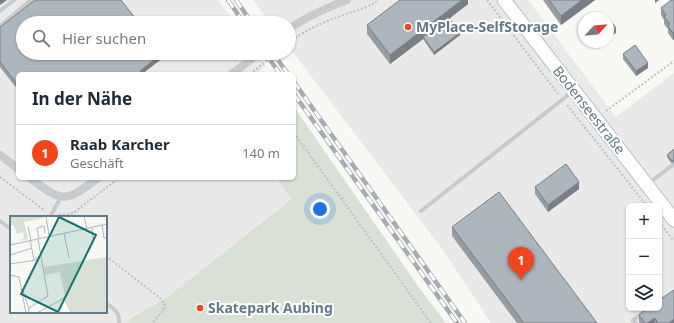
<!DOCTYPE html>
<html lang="de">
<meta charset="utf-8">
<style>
body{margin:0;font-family:"Noto Sans",sans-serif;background:#f6f6f7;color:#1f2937}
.controls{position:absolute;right:12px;bottom:12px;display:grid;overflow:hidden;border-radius:6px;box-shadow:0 1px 3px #0004}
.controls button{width:36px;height:36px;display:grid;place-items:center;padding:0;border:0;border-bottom:1px solid #e0e1e3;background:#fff;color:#1f2937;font:20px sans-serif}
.compass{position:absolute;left:578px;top:12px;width:36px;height:36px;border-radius:50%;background:#fff;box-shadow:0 1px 3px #0004;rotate:64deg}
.you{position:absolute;left:320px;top:209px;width:14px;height:14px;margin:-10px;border:3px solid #fff;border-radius:50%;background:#1a73e8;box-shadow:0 0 0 6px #1a73e833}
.badge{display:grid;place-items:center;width:26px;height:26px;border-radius:50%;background:#f1451b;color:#fff;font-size:13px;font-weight:700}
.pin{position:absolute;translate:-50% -33px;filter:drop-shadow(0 1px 2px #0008)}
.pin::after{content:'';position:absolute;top:21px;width:14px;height:12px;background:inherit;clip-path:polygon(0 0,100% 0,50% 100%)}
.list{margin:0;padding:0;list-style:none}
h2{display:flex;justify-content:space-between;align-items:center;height:52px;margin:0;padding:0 16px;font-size:17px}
h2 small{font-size:13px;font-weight:400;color:#747a83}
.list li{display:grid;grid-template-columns:26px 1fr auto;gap:12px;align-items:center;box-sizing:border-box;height:56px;padding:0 16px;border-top:1px solid #e0e1e3}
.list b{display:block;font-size:15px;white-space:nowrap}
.list p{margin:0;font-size:13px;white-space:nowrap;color:#747a83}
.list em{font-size:13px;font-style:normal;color:#747a83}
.icon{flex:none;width:22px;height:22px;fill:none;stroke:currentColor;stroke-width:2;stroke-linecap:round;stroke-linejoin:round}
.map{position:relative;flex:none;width:674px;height:323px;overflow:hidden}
.search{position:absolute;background:#fff;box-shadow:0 1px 3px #0004;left:16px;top:16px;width:280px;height:44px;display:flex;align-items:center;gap:10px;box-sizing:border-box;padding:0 14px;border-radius:22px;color:#747a83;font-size:15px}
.panel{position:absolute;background:#fff;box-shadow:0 1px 3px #0004;left:16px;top:72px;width:280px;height:108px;border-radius:6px}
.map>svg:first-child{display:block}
.built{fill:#e8e9e8;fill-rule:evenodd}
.green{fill:#d9e0d5}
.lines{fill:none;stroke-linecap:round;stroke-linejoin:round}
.primary-casing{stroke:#babec2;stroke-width:15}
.path{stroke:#bec1c3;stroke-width:2;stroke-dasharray:2 2;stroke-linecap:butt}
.service{stroke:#c7cbce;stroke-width:4}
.minor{stroke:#c7cbce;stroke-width:8}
.primary{stroke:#fff;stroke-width:13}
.rail-casing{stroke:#a5acb2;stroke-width:4.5}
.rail{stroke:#fff;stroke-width:3;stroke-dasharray:9;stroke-linecap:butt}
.wall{fill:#959da2}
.shaded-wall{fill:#797f84}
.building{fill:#adb6bc;stroke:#797f84}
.poi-dot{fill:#f1451b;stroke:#fff;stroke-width:1.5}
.labels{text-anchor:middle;stroke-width:4;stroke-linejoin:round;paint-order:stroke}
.poi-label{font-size:14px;font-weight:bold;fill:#647988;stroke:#fff;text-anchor:start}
.street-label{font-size:14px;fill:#647988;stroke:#fff}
.inset-road{fill:none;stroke:#b0babf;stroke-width:1}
.view{fill:#0f766e;fill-opacity:0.15;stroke:#0f766e;stroke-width:2}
.inset-edge{fill:none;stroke:#647988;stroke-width:2}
</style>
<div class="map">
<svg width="674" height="323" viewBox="0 0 674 323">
<rect width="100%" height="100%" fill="#f8f8f4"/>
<g class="built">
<path d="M0,0H218L235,23H23V53H256L266,66L256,74H18V178H276L291,198L166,298L132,316L127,323H0ZM11,217H106V312H11Z"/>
<path d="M253,0H528L616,117L674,73V323H491L443,250L289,47V23H271ZM629,206H659V308H629Z"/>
</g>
<polygon class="green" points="294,107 420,289 446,323 127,323 132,317 166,298 291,199 276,178 294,178"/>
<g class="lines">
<g class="primary-casing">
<polyline id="primary" points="504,0 674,220"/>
</g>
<g class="path">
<polyline points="487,0 558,94"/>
<path d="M289,43C301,33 315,26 330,20C347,13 364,10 379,0"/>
<polyline points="250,74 277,53"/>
<polyline points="567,105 647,206"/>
<polyline points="606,111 674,61"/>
<polyline points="294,133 431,323"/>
<polyline points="0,177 45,211"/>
<polyline points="59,215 70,214 76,211 119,178"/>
<polyline points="659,222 674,241"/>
<polyline points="106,256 161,299 165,304 163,311 152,323"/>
</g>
<g class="service">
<polyline points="0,11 14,0"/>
<polyline points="0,26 31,0"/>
<polyline points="649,183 674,164"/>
<polyline points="421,211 572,92"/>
<polyline points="50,217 61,197"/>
<polyline points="0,221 11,229"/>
<path d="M106,303C114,309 120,312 119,323"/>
<polyline points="636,323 633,320 650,308"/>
</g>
<g class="minor">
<path d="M289,29C307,16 326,8 347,0"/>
<polyline points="232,74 259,53"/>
<polyline points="0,155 18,169"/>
<path d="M30,178C63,203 65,203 98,178"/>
</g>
<use href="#primary" class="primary"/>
<g class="rail-casing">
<g id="rail">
<polyline points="228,0 244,23"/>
<polyline points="236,0 252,23"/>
<polyline points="265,53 280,74"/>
<polyline points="273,53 288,74"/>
<polyline points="294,82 465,323"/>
<polyline points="294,94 457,323"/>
</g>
</g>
<use href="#rail" class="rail"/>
</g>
<g class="wall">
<polygon points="468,0 468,4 449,19 460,35 434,55 423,39 390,64 367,34 367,25"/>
<polygon points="543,0 595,0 561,25"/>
<polygon points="674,0 674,40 673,40 668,33 668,29 664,24 664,20 661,15 661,8"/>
<polygon points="0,27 163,58 18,74 18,90 0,67"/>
<polygon points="623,54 648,68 636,76 623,59"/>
<polygon points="674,149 674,162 672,164 667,157 667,155"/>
<polygon points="535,187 579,189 548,212 535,194"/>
<polygon points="452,227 597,323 517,323 452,236"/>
<polygon points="674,290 674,323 640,323 639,322 639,315"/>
</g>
<g class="shaded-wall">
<polygon points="0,0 7,0 0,5"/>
<polygon points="462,0 468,0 468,4 424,38 423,37 423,39 390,64 390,55"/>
<polygon points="582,0 595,0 561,25 561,16"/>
<polygon points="655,0 659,0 655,3"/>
<polygon points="616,28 616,33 608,38 608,34"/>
<polygon points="460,33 460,35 434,55 434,52"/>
<rect x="673" y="33" width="1" height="7"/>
<polygon points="163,53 163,58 142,74 140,74 141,70"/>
<polygon points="648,63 648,68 636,76 636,71"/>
<polygon points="579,182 579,189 548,212 548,205"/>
<polygon points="655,318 655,323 647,323"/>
<polygon points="674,319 674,323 669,323"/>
</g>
<g class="building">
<polygon points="35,0 121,0 139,23 23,23 23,53 163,53 141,70 140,74 18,74 18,85 0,62 0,27"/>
<polygon points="400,0 462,0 390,55 367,25"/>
<polygon points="549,0 582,0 561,16"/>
<polygon points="671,0 674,0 674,33 673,33 668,26 670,24 664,17 666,15 661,8"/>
<polygon points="607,16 616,28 608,34 608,18 605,18"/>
<polygon points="448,17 460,33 434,52 423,37"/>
<polygon points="635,45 648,63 636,71 623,54"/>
<polygon points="674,149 674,160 672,161 667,155"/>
<polygon points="566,164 579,182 548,205 535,187"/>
<polygon points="499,192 597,323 524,323 452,227"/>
<polygon points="674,290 674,319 669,323 658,323 655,318 647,323 645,323 639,315 648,308 659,308 659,300"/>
</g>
<g class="poi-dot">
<circle cx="408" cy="27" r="4"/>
<circle cx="200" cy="308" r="4"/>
</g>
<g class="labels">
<g class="poi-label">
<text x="416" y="32">MyPlace-SelfStorage</text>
<text x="208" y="313">Skatepark Aubing</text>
</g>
<g class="street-label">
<text transform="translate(589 110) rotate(52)" y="5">Bodenseestraße</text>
</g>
</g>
<g transform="translate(10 216)">
<rect width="97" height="97" fill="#f8f8f4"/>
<path d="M0,0H33L34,2L14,6L18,23L9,25L14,22L13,16L7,18L4,9H0ZM97,41V97H63L55,81L50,56L35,59L34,51Z" fill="#d9e0d5"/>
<path class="inset-road" d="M39,0L36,1L39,19M74,0L77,13M92,9L94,22H97M18,11L21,24M82,12L83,23L85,21M54,17L59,42M29,23L27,12L34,10L35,17M20,24L24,44M0,29L97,8M0,39L22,32M0,48L26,44V41M0,59L9,61L16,97M13,75L19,93M18,97L19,92L38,80L28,23M27,97L54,82L62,97"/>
<path class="view" d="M49,1L86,19L48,96L11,78Z"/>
<rect width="97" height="97" class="inset-edge"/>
</g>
</svg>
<div class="controls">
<button>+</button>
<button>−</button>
<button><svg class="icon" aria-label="layers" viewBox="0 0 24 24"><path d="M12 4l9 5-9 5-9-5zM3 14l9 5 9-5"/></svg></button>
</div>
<svg class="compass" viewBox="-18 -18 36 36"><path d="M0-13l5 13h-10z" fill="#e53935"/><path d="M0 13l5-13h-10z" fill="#747a83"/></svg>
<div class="you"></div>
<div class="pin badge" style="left:521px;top:280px">1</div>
<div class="search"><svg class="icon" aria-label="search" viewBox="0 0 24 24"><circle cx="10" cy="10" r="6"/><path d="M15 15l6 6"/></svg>Hier suchen</div>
<section class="panel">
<h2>In der Nähe<small></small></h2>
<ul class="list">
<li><span class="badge">1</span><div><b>Raab Karcher</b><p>Geschäft</p></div><em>140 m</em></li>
</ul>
</section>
</div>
